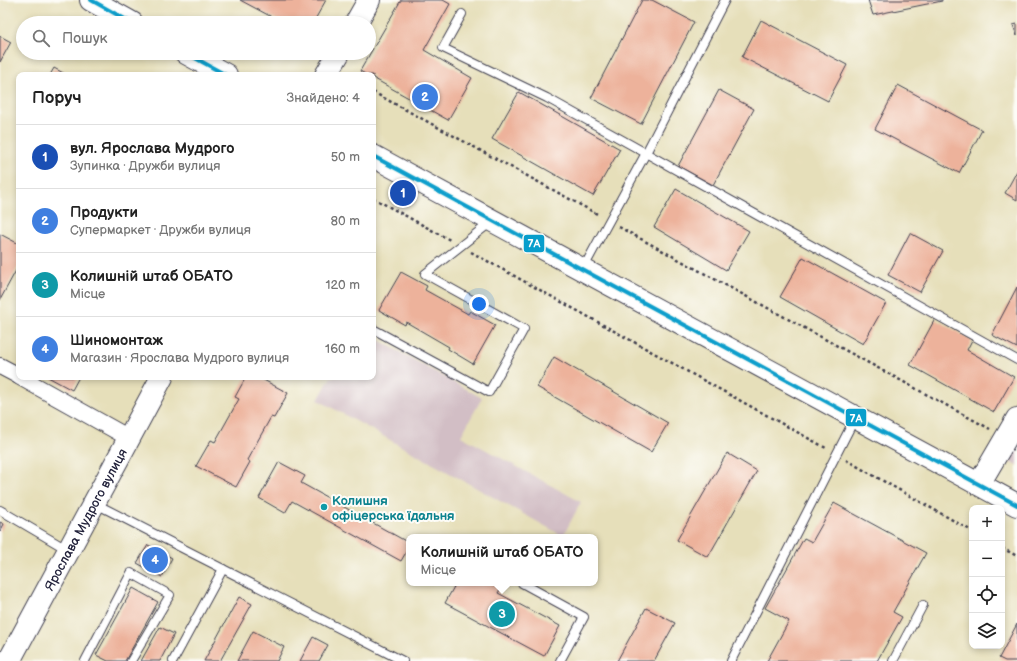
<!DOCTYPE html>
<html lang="uk">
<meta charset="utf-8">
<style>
body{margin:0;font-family:"Balsamiq Sans",sans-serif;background:#f2f2f2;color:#222}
.controls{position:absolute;right:12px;bottom:12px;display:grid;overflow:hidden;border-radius:8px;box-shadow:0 2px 6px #0003}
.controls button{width:36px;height:36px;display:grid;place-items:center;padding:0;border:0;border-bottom:1px solid #e0e0e0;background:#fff;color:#222;font:20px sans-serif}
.you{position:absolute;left:479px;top:304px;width:14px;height:14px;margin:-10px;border:3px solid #fff;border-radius:50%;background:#1a73e8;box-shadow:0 0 0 6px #1a73e833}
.badge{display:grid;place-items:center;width:26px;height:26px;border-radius:50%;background:#0b8043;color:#fff;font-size:13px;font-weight:700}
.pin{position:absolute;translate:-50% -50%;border:2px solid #fff;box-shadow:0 1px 4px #0006}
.popup{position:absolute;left:406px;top:534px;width:192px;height:52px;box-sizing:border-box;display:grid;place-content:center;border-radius:8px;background:#fff;filter:drop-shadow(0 1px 3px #0005);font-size:13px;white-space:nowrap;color:#767676}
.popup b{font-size:15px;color:#222}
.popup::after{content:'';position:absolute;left:50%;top:100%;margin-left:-8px;border:8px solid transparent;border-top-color:#fff}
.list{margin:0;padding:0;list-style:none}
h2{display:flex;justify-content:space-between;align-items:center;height:52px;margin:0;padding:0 16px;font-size:17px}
h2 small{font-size:13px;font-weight:400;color:#767676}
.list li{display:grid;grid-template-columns:26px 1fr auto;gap:12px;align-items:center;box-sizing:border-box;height:64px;padding:0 16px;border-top:1px solid #e0e0e0}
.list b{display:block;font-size:15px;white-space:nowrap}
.list p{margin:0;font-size:13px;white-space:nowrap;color:#767676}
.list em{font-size:13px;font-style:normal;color:#767676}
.icon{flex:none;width:22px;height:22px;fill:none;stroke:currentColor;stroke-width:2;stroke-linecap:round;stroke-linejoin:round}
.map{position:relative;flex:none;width:1017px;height:661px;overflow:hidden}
.search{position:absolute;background:#fff;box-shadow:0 2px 6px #0003;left:16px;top:16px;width:360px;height:44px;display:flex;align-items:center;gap:10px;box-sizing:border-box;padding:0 14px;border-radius:22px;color:#767676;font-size:15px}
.panel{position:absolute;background:#fff;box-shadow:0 2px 6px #0003;left:16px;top:72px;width:360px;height:308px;border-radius:8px}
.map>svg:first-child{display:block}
.industrial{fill:#d2bec5}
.building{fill:#edb29b}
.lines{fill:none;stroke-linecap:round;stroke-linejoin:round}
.lane-casing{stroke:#3f3e4e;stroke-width:10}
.street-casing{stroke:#3f3e4e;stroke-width:18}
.secondary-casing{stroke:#3f3e4e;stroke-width:24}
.path{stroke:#3f3e4e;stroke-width:2.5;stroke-dasharray:3 3;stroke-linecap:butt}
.lane{stroke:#fff;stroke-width:8}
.street{stroke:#fff;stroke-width:16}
.secondary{stroke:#fff;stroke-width:22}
.bus-1-casing{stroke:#fdfcf7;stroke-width:7}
.bus-1{stroke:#089ecc;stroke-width:4}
.culture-dot{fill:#0f9aa8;stroke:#fdfcf7;stroke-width:1.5}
.labels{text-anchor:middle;stroke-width:4;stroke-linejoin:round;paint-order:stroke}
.culture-label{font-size:13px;font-weight:bold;fill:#0d838f;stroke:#fdfcf7;text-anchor:start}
.street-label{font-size:13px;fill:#22223b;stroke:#fdfcf7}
.line-badge{stroke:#fdfcf7;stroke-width:1.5}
.badge-label{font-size:11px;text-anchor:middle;font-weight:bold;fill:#fff}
</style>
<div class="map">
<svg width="1017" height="661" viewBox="0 0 1017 661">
<rect width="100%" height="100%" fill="#fdfcf7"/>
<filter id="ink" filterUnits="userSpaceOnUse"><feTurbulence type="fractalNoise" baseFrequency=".025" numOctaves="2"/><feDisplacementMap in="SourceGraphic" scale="8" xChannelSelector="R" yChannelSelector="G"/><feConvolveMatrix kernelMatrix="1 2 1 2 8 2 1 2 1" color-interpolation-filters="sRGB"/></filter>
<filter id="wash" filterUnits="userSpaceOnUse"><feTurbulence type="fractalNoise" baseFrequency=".012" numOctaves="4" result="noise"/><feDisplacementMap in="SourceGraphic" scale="16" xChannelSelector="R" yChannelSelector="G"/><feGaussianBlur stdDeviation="0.9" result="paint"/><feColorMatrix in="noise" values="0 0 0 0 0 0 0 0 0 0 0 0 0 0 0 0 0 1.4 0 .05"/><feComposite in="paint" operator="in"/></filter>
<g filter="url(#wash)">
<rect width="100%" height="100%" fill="#e6dfba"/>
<g class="industrial">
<polygon points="373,337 482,398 461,436 581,502 563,536 318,400 331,377 373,377"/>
<polygon points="1017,421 1017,466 996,455"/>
</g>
<g id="blocks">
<g class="building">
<polygon points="240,0 326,0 313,23 283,23"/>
<polygon points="401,0 443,0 450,4 424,50 472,78 448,120 373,78 373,75 367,75 360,71"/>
<polygon points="642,0 652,0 694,22 641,124 591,98"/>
<polygon points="868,0 942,0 942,1 873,15"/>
<polygon points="761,20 847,65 828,101 742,57"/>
<polygon points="1017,24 1017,36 1013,25"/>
<polygon points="0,36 11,42 0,62"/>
<polygon points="54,68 67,75 50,75"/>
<polygon points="898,85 982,130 959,173 875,129"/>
<polygon points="719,90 754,109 713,185 678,166"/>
<polygon points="519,92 620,149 593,196 492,139"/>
<polygon points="1017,171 1017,200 1005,193"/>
<polygon points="676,189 749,231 726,270 654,227"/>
<polygon points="910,233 943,251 920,292 888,275"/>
<polygon points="0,234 19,244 19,265 0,300"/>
<polygon points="803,257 886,303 863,344 780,297"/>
<polygon points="401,272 427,286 425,290 468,314 470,311 495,325 473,364 448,349 449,347 406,322 405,325 379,310"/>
<polygon points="1017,287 1017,348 992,335"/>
<polygon points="935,319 972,340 967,350 1014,377 994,412 910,365"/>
<polygon points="554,357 668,423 651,452 537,387"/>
<polygon points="48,377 79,377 72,390"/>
<polygon points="246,377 258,377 288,393 274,418 271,417 247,460 250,462 236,487 196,466 211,440 215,442 239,399 235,397"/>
<polygon points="727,453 757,471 708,557 677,540"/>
<polygon points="279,462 305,476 301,483 409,543 409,547 401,561 292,501 285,513 259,498"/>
<polygon points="834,503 926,553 893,612 902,617 877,661 767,661 789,621 765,608 804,538 812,542"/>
<polygon points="0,522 4,524 0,532"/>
<polygon points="148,545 172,558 162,577 137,563"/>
<polygon points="456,583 504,583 498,593 560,626 544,656 445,603"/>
<polygon points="133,588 158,602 125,661 108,661 96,655"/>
<polygon points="239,597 252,604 220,661 204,661"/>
<polygon points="646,608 675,623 654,661 617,661"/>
<polygon points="1017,624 1017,661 1005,661 999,658"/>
<polygon points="160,627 174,634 160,661 141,661"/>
<polygon points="253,631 284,647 277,661 237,661"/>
<polygon points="313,637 328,645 319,661 300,661"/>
</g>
</g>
</g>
<g filter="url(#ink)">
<use href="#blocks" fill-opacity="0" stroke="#3f3e4e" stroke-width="1"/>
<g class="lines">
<g class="lane-casing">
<g id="lane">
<polyline points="462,14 443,48 547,98 1017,360"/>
<polyline points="583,269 646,153 725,0"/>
<polyline points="373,329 489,392 524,329 425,274 491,222"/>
<polyline points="96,504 403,661"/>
<polyline points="0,510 68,550"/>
<polyline points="522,583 584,617 560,661"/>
<polyline points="85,661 131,573 170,595 131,661"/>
<polyline points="173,661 223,569"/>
<polyline points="731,661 855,418"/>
<polyline points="893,661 923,605"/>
</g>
</g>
<g class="street-casing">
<g id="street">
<polyline points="0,366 19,376"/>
<polyline points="20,377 129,438"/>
</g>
</g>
<g class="secondary-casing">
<g id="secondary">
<polyline points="91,0 132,23"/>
<polyline points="356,23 369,0"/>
<polyline points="186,53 226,75"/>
<polyline points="326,75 339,53"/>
<polyline points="373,156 1017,505"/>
<polyline points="979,484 1017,419"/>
<path id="s1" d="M9,661L162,377"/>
</g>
</g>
<g class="path">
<polyline points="373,92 599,215"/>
<polyline points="373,198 450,240"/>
<polyline points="619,227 990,429"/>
<polyline points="471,252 826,448"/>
<polyline points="846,460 972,531"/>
<polyline points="1002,548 1017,556"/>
</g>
<use href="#lane" class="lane"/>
<use href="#street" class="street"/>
<use href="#secondary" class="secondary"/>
<g class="bus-1-casing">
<g id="bus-1">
<polyline points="91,0 132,23"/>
<polyline points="186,53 226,75"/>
<polyline points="373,156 1017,505"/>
</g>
</g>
<use href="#bus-1" class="bus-1"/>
</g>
</g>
<circle class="culture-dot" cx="324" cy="507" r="4"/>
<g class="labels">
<g class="culture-label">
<text x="332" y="505">Колишня<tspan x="332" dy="15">офіцерська їдальня</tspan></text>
</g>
<g class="street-label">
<text dy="5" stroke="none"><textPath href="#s1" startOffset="161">Ярослава Мудрого вулиця</textPath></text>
</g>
</g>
<g class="line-badge">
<rect x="523" y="234" width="22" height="19" rx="4" fill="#089ecc"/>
<rect x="845" y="408" width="22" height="19" rx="4" fill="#089ecc"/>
</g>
<g class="badge-label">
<text x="534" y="247">7А</text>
<text x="856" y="422">7А</text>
</g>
</svg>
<div class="controls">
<button>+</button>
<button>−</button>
<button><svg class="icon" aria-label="locate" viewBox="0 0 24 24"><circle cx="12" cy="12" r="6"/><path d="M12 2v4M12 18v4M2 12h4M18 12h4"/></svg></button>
<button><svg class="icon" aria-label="layers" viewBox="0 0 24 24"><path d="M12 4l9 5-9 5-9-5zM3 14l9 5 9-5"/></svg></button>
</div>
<div class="you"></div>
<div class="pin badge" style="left:403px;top:193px;background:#1a4fb4">1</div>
<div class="pin badge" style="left:425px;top:97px;background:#3f7fe0">2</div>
<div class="pin badge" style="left:502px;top:614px;background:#0f9aa8">3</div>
<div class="popup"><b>Колишній штаб ОБАТО</b>Місце</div>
<div class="pin badge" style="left:155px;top:560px;background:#3f7fe0">4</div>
<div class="search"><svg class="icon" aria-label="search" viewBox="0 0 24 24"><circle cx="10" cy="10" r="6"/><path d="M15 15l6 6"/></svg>Пошук</div>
<section class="panel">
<h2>Поруч<small>Знайдено: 4</small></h2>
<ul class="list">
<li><span class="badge" style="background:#1a4fb4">1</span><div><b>вул. Ярослава Мудрого</b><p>Зупинка · Дружби вулиця</p></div><em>50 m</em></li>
<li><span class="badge" style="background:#3f7fe0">2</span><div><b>Продукти</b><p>Супермаркет · Дружби вулиця</p></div><em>80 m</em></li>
<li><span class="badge" style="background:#0f9aa8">3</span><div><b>Колишній штаб ОБАТО</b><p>Місце</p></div><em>120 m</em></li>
<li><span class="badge" style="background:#3f7fe0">4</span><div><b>Шиномонтаж</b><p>Магазин · Ярослава Мудрого вулиця</p></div><em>160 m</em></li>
</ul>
</section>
</div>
